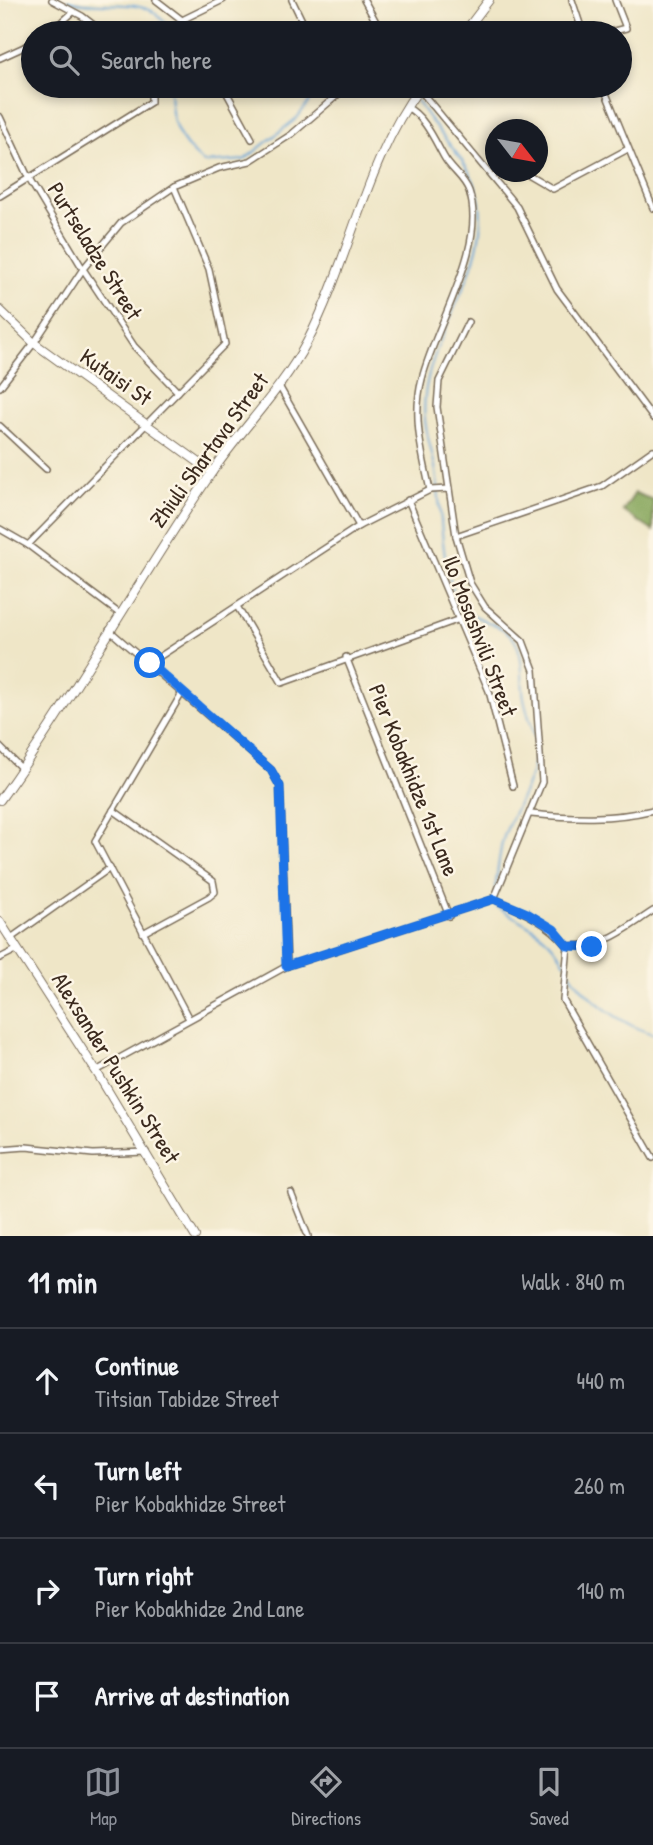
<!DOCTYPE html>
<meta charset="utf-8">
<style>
body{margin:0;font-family:"Patrick Hand",sans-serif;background:#20242c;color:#f1f3f6}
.compass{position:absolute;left:485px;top:119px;width:63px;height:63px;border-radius:50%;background:#171b24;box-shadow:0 4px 10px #0003;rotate:121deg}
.stop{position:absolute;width:21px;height:21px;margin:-16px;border:5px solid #1a73e8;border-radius:50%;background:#fff}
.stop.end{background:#1a73e8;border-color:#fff;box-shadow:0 2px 7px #0008}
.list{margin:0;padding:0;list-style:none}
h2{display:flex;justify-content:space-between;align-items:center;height:91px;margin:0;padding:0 28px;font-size:30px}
h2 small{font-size:23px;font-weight:400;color:#9ea1a6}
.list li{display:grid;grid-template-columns:46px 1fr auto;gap:21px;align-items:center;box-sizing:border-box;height:105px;padding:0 28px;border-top:2px solid #363941}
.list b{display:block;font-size:26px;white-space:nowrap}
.list p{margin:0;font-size:23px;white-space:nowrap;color:#9ea1a6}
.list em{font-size:23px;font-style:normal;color:#9ea1a6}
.icon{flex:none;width:38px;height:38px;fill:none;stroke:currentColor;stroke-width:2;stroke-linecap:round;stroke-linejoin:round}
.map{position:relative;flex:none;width:653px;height:1236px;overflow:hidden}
.search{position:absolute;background:#171b24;box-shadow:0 4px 10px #0003;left:21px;right:21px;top:21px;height:77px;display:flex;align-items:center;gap:18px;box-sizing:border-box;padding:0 24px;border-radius:38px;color:#9ea1a6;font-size:26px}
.sheet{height:511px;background:#171b24}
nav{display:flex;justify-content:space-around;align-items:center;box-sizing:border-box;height:98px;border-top:2px solid #363941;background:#171b24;font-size:19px;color:#9ea1a6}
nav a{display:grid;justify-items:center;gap:4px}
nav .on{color:#8c9099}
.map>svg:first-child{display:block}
.forest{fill:#86a65b;stroke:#60683c;stroke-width:2}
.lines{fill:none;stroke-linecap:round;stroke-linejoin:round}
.stream{stroke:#65a3d6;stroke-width:2}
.street-casing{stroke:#7a6c59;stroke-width:8}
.secondary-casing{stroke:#7a6c59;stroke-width:10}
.street{stroke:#fff;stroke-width:5}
.secondary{stroke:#fff;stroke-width:8}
.route{stroke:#1a73e8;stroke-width:9}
.labels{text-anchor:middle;stroke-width:5;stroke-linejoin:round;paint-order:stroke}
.street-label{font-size:23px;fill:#3b2a1e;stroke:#fcf5e5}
</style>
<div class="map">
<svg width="653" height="1236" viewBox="0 0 653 1236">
<rect width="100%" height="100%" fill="#fcf5e5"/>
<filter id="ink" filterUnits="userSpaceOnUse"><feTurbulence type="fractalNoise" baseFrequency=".0143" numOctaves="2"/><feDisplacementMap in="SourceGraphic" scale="14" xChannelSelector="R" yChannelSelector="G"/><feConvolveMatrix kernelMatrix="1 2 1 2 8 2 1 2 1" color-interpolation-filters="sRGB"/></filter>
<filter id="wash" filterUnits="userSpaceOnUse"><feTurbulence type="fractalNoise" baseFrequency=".00686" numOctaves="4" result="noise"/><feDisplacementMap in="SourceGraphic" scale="28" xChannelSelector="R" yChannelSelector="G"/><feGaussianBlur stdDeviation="1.57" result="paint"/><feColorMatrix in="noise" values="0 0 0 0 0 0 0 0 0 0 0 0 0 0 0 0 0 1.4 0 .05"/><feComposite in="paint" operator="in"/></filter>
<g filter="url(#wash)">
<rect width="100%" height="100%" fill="#efe6c7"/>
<polygon class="forest" points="635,493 653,500 653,531 623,511"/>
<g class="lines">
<g class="stream">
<path d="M68,0C94,8 125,0 150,10C158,14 164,23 171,28V33"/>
<path d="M170,86C170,121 176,140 204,163L244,160L297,118L321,86"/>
<polyline points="403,86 411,93"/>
<path d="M417,100C433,129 463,155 474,182C506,262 415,340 425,420C427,438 433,455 436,472C442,512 440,559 456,597C467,620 490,619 507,632C525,646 521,672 523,691C524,709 534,726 535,743C538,779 511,809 502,843C499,858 497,874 495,890"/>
<path d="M496,902V906C526,926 546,929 565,963"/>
<path d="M567,968C584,998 621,1024 653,1034"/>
</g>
</g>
</g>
<g filter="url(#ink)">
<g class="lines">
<g class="street-casing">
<g id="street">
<polyline points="52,0 82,16 104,33"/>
<polyline points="156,0 182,20 190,33"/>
<polyline points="292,0 308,33"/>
<polyline points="364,0 382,33"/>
<polyline points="572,0 583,33"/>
<polyline points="182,20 223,0"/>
<polyline points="50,33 72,13"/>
<polyline points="606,33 626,28 615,0"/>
<polyline points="0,58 33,43"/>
<polyline points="223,86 252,139"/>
<polyline points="603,86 653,208"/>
<polyline points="419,89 517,207 557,289 653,418"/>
<path d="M406,107C424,115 435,141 444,157C451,170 464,177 469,191C488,246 435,325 422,379C412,417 422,453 430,490"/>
<polyline points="0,117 29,179 83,269 134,346 178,392"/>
<polyline points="524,172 553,189 628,149"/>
<polyline points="0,196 151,102 151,86"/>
<polyline points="468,322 439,381 437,407 456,536 470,583 485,607 523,641 534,670 542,782 494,899"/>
<polyline points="279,386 359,526"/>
<polyline points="0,387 34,343 83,269 121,223 174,187 219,168 250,161 292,134 348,86"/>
<polyline points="0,426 46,469"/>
<polyline points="408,500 489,691 513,786"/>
<polyline points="0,529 28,545 120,614"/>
<polyline points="456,536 602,486 653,450"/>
<polyline points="28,545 225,344 209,269 174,187"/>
<polyline points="238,608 282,683 457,620"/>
<polyline points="109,630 271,770 280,786 287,966"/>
<polyline points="346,657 449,916"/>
<polyline points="150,663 359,526 430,490 449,489"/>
<polyline points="182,693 95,841 189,1019"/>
<polyline points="0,747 22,769"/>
<polyline points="113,810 213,881 215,892 209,897 143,933"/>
<path d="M531,814C572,818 612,820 653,810"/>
<path d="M494,899C522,911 547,921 568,946C606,947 622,931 653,911"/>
<polyline points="11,938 110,868"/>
<polyline points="568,946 563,1000 653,1158"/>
<polyline points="0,958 18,949"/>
<polyline points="96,1071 287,966 494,899"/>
<polyline points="0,1149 26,1147 93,1154 146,1152"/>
<polyline points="291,1193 308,1236"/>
</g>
</g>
<g class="secondary-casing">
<g id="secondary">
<polyline points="464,33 489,0"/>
<polyline points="0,310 34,343 212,472"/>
<path d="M0,800C75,695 138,581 210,475C241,429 281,391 307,342C350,260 365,161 421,86"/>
<polyline points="0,922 96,1071 195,1236"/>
</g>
</g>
<use href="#street" class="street"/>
<use href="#secondary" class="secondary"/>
</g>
</g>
<g class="lines" filter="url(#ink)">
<polyline class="route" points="150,663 271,770 280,786 286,966 494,899 527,913 554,929 568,946 592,947"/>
</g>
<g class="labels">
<g class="street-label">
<text transform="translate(95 251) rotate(58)" y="8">Purtseladze Street</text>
<text transform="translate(116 377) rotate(35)" y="8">Kutaisi St</text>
<text transform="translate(209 450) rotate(-54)" y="8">Zhiuli Shartava Street</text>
<text transform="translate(480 636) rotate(69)" y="8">Ilo Mosashvili Street</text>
<text transform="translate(414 780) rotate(68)" y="8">Pier Kobakhidze 1st Lane</text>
<text transform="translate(116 1068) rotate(58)" y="8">Alexsander Pushkin Street</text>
</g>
</g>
</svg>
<svg class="compass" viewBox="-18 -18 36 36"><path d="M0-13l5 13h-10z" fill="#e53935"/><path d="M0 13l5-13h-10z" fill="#9ea1a6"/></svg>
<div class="stop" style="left:150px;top:663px"></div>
<div class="stop end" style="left:592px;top:947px"></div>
<div class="search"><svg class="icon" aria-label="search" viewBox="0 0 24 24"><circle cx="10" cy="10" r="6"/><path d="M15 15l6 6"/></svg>Search here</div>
</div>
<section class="sheet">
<h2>11 min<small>Walk · 840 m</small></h2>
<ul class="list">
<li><svg class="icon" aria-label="ahead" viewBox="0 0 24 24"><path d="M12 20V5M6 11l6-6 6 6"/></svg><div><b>Continue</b><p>Titsian Tabidze Street</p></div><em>440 m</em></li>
<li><svg class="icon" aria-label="left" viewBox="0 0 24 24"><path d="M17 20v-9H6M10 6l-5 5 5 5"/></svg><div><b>Turn left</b><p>Pier Kobakhidze Street</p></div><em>260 m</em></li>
<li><svg class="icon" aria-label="right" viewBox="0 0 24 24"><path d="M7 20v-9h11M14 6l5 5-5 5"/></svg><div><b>Turn right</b><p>Pier Kobakhidze 2nd Lane</p></div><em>140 m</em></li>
<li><svg class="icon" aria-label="arrive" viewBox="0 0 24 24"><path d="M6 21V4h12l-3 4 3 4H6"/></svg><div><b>Arrive at destination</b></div></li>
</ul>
</section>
<nav>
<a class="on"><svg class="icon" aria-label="map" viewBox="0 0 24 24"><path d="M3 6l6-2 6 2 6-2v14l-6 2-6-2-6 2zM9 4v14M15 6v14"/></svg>Map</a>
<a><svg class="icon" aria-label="directions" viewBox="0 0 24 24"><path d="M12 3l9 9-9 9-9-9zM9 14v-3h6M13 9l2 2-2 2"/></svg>Directions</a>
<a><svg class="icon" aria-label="saved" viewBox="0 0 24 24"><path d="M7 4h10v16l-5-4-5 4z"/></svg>Saved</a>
</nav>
